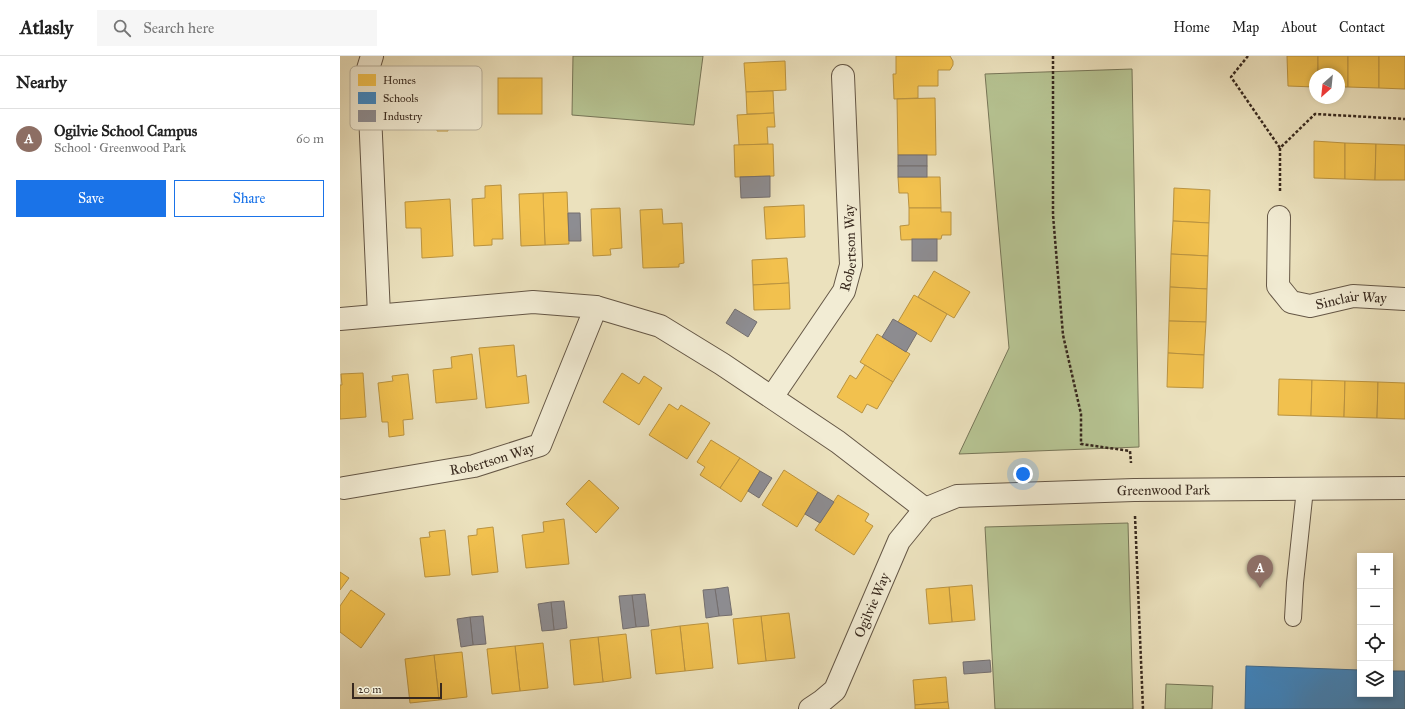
<!DOCTYPE html>
<meta charset="utf-8">
<style>
body{margin:0;font-family:"IM FELL Great Primer",serif;background:#f6f6f6;color:#222}
.controls{position:absolute;right:12px;bottom:12px;display:grid;overflow:hidden;border-radius:0px;box-shadow:0 2px 6px #0003}
.controls button{width:36px;height:36px;display:grid;place-items:center;padding:0;border:0;border-bottom:1px solid #e0e0e0;background:#fff;color:#222;font:20px sans-serif}
.compass{position:absolute;left:969px;top:12px;width:36px;height:36px;border-radius:50%;background:#fff;box-shadow:0 2px 6px #0003;rotate:207deg}
.scale{position:absolute;left:12px;bottom:10px;width:90px;box-sizing:border-box;padding-left:4px;border:2px solid #38291e;border-top:0;font-size:11px;line-height:14px;white-space:nowrap;color:#38291e;-webkit-text-stroke:3px #f2ecd4;paint-order:stroke}
.you{position:absolute;left:683px;top:418px;width:14px;height:14px;margin:-10px;border:3px solid #fff;border-radius:50%;background:#1a73e8;box-shadow:0 0 0 6px #1a73e833}
.badge{display:grid;place-items:center;width:26px;height:26px;border-radius:50%;background:#1a73e8;color:#fff;font-size:13px;font-weight:700}
.pin{position:absolute;translate:-50% -33px;filter:drop-shadow(0 1px 2px #0008)}
.pin::after{content:'';position:absolute;top:21px;width:14px;height:12px;background:inherit;clip-path:polygon(0 0,100% 0,50% 100%)}
.list{margin:0;padding:0;list-style:none}
h2{display:flex;justify-content:space-between;align-items:center;height:52px;margin:0;padding:0 16px;font-size:17px}
h2 small{font-size:13px;font-weight:400;color:#767676}
.list li{display:grid;grid-template-columns:26px 1fr auto;gap:12px;align-items:center;box-sizing:border-box;height:60px;padding:0 16px;border-top:1px solid #e0e0e0}
.list b{display:block;font-size:15px;white-space:nowrap}
.list p{margin:0;font-size:13px;white-space:nowrap;color:#767676}
.list em{font-size:13px;font-style:normal;color:#767676}
.actions{display:flex;gap:8px;padding:12px 16px}
.actions a{flex:1;padding:9px 0;border:1px solid #1a73e8;border-radius:0px;text-align:center;font-size:14px;color:#1a73e8}
.actions .main{background:#1a73e8;color:#fff}
.icon{flex:none;width:22px;height:22px;fill:none;stroke:currentColor;stroke-width:2;stroke-linecap:round;stroke-linejoin:round}
.map{position:relative;flex:none;width:1065px;height:653px;overflow:hidden}
header{display:flex;align-items:center;gap:24px;box-sizing:border-box;height:56px;padding:0 20px;background:#fff;border-bottom:1px solid #e0e0e0}
header strong{font-size:19px}
nav{display:flex;gap:22px;margin-inline-start:auto;font-size:14px}
.search{width:280px;height:36px;background:#f6f6f6;display:flex;align-items:center;gap:10px;box-sizing:border-box;padding:0 14px;border-radius:0px;color:#767676;font-size:15px}
main{display:flex}
aside{flex:1;background:#fff}
.map>svg:first-child{display:block}
.green{fill:#b6c392;stroke:#777658}
.homes{fill:#f2c14e;stroke:#ba9340}
.schools{fill:#3f88c5;stroke:#3d6c93}
.industry{fill:#8d8d92;stroke:#746f6f}
.lines{fill:none;stroke-linecap:round;stroke-linejoin:round}
.lane-casing{stroke:#655746;stroke-width:18}
.street-casing{stroke:#655746;stroke-width:24}
.path{stroke:#38291e;stroke-width:2.5;stroke-dasharray:3 2;stroke-linecap:butt}
.lane{stroke:#f2ecd4;stroke-width:16}
.street{stroke:#f2ecd4;stroke-width:22}
.labels{text-anchor:middle;stroke-width:4;stroke-linejoin:round;paint-order:stroke}
.street-label{font-size:14px;fill:#38291e;stroke:#f2ecd4}
.key{fill:#f2ecd4;stroke:#bab29d;stroke-width:1}
.key-label{font-size:11px;fill:#38291e}
</style>
<header>
<strong>Atlasly</strong>
<div class="search"><svg class="icon" aria-label="search" viewBox="0 0 24 24"><circle cx="10" cy="10" r="6"/><path d="M15 15l6 6"/></svg>Search here</div>
<nav><a>Home</a><a>Map</a><a>About</a><a>Contact</a></nav>
</header>
<main>
<aside>
<h2>Nearby<small></small></h2>
<ul class="list">
<li><span class="badge" style="background:#8d6e63">A</span><div><b>Ogilvie School Campus</b><p>School · Greenwood Park</p></div><em>60 m</em></li>
</ul>
<div class="actions"><a class="main">Save</a><a>Share</a></div>
</aside>
<div class="map">
<svg width="1065" height="653" viewBox="0 0 1065 653">
<rect width="100%" height="100%" fill="#ebe1bd"/>
<filter id="stains"><feTurbulence type="fractalNoise" baseFrequency=".005" numOctaves="4"/><feColorMatrix values="0 0 0 0 .2 0 0 0 0 .09 0 0 0 0 .02 0 0 0 .5 -.17"/></filter>
<radialGradient id="worn" r=".72"><stop offset=".6" stop-color="#630" stop-opacity="0"/><stop offset="1" stop-color="#630" stop-opacity=".3"/></radialGradient>
<g class="green">
<polygon points="233,0 363,0 354,69 232,59"/>
<polygon points="792,13 799,391 619,398 669,292 645,18"/>
<polygon points="788,467 793,653 655,653 645,471"/>
<polygon points="826,628 873,630 872,653 825,653"/>
</g>
<g class="homes">
<polygon points="556,0 610,0 613,5 613,9 610,14 598,14 598,30 578,30 578,42 554,43 553,18 556,18"/>
<polygon points="947,0 978,0 978,18 975,18 975,31 948,30"/>
<polygon points="978,0 1008,0 1008,31 999,31 999,18 978,18"/>
<polygon points="1008,0 1039,0 1039,32 1008,31"/>
<polygon points="1039,0 1065,0 1065,33 1039,32"/>
<polygon points="445,5 446,34 406,36 404,7"/>
<rect x="158" y="22" width="44" height="36"/>
<polygon points="91,23 115,23 115,60 112,59 112,72 108,71 108,75 97,75 97,71 94,72 94,60 91,60"/>
<polygon points="433,35 434,57 407,58 406,36"/>
<polygon points="595,42 596,99 558,99 557,43"/>
<polygon points="434,57 435,71 427,71 428,88 399,89 397,59"/>
<polygon points="974,85 1005,87 1005,123 974,122"/>
<polygon points="1005,87 1036,88 1035,124 1005,123"/>
<polygon points="433,88 434,120 395,121 394,89"/>
<polygon points="1036,88 1065,89 1065,124 1035,124"/>
<polygon points="558,121 600,121 601,152 569,152 568,137 559,137"/>
<polygon points="161,129 163,183 152,183 152,189 134,190 132,143 145,142 145,130"/>
<polygon points="834,132 870,134 869,167 833,165"/>
<polygon points="227,136 229,188 205,189 203,137"/>
<polygon points="203,137 205,189 181,190 179,138"/>
<polygon points="110,143 113,200 82,202 81,172 66,172 65,146"/>
<polygon points="464,149 465,181 426,183 424,151"/>
<polygon points="280,152 282,192 270,193 271,199 253,200 251,153"/>
<polygon points="569,152 601,152 601,156 611,156 611,179 602,179 601,183 561,184 560,170 569,169"/>
<polygon points="322,153 323,168 342,167 344,207 339,208 339,211 303,212 300,154"/>
<polygon points="833,165 869,167 868,200 831,198"/>
<polygon points="831,198 868,200 867,233 830,231"/>
<polygon points="447,202 449,227 413,229 412,204"/>
<polygon points="594,215 630,236 614,262 578,241"/>
<polygon points="449,227 450,253 414,254 413,229"/>
<polygon points="830,231 867,233 866,266 829,265"/>
<polygon points="574,239 607,258 591,286 558,266"/>
<polygon points="829,265 866,266 864,299 828,297"/>
<polygon points="537,278 570,298 553,326 520,306"/>
<polygon points="174,289 177,321 186,319 189,347 146,352 139,292"/>
<polygon points="828,297 864,299 863,332 827,331"/>
<polygon points="132,298 137,343 96,347 93,314 112,312 111,301"/>
<polygon points="525,309 553,326 537,353 527,348 522,357 497,341 510,319 516,323"/>
<polygon points="23,317 26,361 0,363 0,329 2,329 1,318"/>
<polygon points="282,317 299,328 304,320 322,332 299,369 263,346"/>
<polygon points="68,318 73,363 63,364 64,379 49,381 48,366 42,366 38,327 53,325 52,320"/>
<polygon points="939,323 972,324 971,360 938,359"/>
<polygon points="972,324 1005,325 1004,361 971,360"/>
<polygon points="1005,325 1038,326 1037,362 1004,361"/>
<polygon points="1038,326 1065,327 1065,363 1037,362"/>
<polygon points="329,348 338,354 341,349 370,367 347,403 309,379"/>
<polygon points="371,384 400,402 380,432 360,419 365,411 357,406"/>
<polygon points="400,402 420,415 401,446 380,432"/>
<polygon points="444,414 478,436 457,471 422,449"/>
<polygon points="249,424 279,452 256,477 226,448"/>
<polygon points="498,439 529,458 525,465 533,470 514,499 475,474"/>
<polygon points="224,463 229,508 186,512 182,479 204,476 203,466"/>
<polygon points="153,471 158,516 132,519 128,480 137,479 137,473"/>
<polygon points="105,474 110,519 85,521 80,482 90,481 89,476"/>
<polygon points="0,516 9,522 0,534"/>
<polygon points="632,529 635,564 612,566 609,531"/>
<polygon points="609,531 612,566 589,568 586,533"/>
<polygon points="11,534 45,558 21,592 0,576 0,550"/>
<polygon points="449,557 455,602 426,605 421,560"/>
<polygon points="421,560 426,605 398,608 393,563"/>
<polygon points="368,567 373,612 345,615 340,570"/>
<polygon points="340,570 345,615 316,618 311,574"/>
<polygon points="286,578 291,622 263,626 258,581"/>
<polygon points="258,581 263,626 234,629 230,584"/>
<polygon points="203,587 208,632 180,635 175,590"/>
<polygon points="175,590 180,635 152,638 147,593"/>
<polygon points="122,596 127,641 99,644 94,599"/>
<polygon points="94,599 99,644 70,647 65,603"/>
<polygon points="606,621 608,646 575,649 573,624"/>
<polygon points="608,646 609,653 575,653 575,649"/>
</g>
<polygon class="schools" points="906,610 1020,614 1020,638 1050,638 1050,615 1065,615 1065,653 905,653"/>
<g class="industry">
<rect x="558" y="99" width="29" height="11"/>
<rect x="558" y="110" width="29" height="11"/>
<polygon points="430,120 430,141 401,142 400,121"/>
<polygon points="228,157 240,157 241,185 229,185"/>
<rect x="572" y="183" width="25" height="22"/>
<polygon points="395,253 417,266 408,281 386,267"/>
<polygon points="553,263 577,277 566,296 542,281"/>
<polygon points="420,415 432,422 419,442 408,435"/>
<polygon points="478,436 494,446 480,467 465,458"/>
<polygon points="388,531 392,559 379,560 375,533"/>
<polygon points="375,533 379,560 366,562 363,534"/>
<polygon points="305,538 309,570 296,571 292,539"/>
<polygon points="292,539 296,571 283,573 279,540"/>
<polygon points="224,545 227,572 214,574 211,546"/>
<polygon points="211,546 214,574 202,575 198,548"/>
<polygon points="143,560 146,588 133,589 130,561"/>
<polygon points="130,561 133,589 121,591 117,563"/>
<polygon points="650,604 651,616 624,618 623,606"/>
</g>
<g class="lines">
<g class="lane-casing">
<polyline id="lane" points="953,562 955,527 965,433"/>
</g>
<g class="street-casing">
<g id="street">
<polyline points="32,0 28,13 39,259"/>
<path id="s1" d="M939,161L938,230L951,246L970,250L1013,240L1065,243"/>
<polyline points="0,263 193,246 256,251 320,270 382,308 498,386 585,453"/>
<path id="s2" d="M432,341L504,235L511,209L503,20"/>
<path id="s3" d="M4,432L134,410L200,389L256,251"/>
<path id="s4" d="M470,653L482,645L495,634L559,485L585,453L617,440L794,434L1065,432"/>
</g>
</g>
<g class="path">
<polyline points="713,0 713,159 723,279 741,358 741,388 790,395 791,407"/>
<polyline points="908,0 891,21 940,92"/>
<polyline points="940,135 940,92 975,58 1065,63"/>
<polyline points="795,460 803,653"/>
</g>
<use href="#lane" class="lane"/>
<use href="#street" class="street"/>
</g>
<g class="labels">
<g class="street-label">
<text dy="5" stroke="none"><textPath href="#s2" startOffset="172">Robertson Way</textPath></text>
<text dy="5" stroke="none"><textPath href="#s1" startOffset="151">Sinclair Way</textPath></text>
<text dy="5" stroke="none"><textPath href="#s3" startOffset="151">Robertson Way</textPath></text>
<text dy="5" stroke="none"><textPath href="#s4" startOffset="476">Greenwood Park</textPath></text>
<text dy="5" stroke="none"><textPath href="#s4" startOffset="124">Ogilvie Way</textPath></text>
</g>
</g>
<rect x="10" y="10" width="132" height="64" rx="6" class="key"/>
<rect x="18" y="18" width="18" height="12" fill="#f2c14e"/>
<rect x="18" y="36" width="18" height="12" fill="#3f88c5"/>
<rect x="18" y="54" width="18" height="12" fill="#8d8d92"/>
<g class="key-label">
<text x="43" y="28">Homes</text>
<text x="43" y="46">Schools</text>
<text x="43" y="64">Industry</text>
</g>
<rect width="100%" height="100%" filter="url(#stains)"/>
<rect width="100%" height="100%" fill="url(#worn)"/>
</svg>
<div class="controls">
<button>+</button>
<button>−</button>
<button><svg class="icon" aria-label="locate" viewBox="0 0 24 24"><circle cx="12" cy="12" r="6"/><path d="M12 2v4M12 18v4M2 12h4M18 12h4"/></svg></button>
<button><svg class="icon" aria-label="layers" viewBox="0 0 24 24"><path d="M12 4l9 5-9 5-9-5zM3 14l9 5 9-5"/></svg></button>
</div>
<svg class="compass" viewBox="-18 -18 36 36"><path d="M0-13l5 13h-10z" fill="#e53935"/><path d="M0 13l5-13h-10z" fill="#767676"/></svg>
<div class="scale">20 m</div>
<div class="you"></div>
<div class="pin badge" style="left:920px;top:532px;background:#8d6e63">A</div>
</div>
</main>
